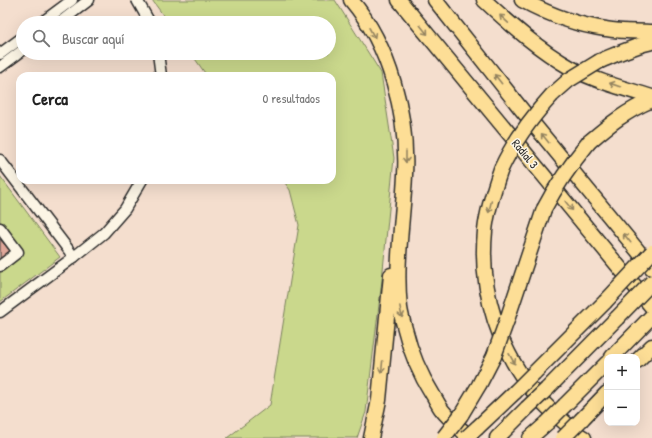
<!DOCTYPE html>
<html lang="es">
<meta charset="utf-8">
<style>
body{margin:0;font-family:"Patrick Hand",sans-serif;background:#f6f6f6;color:#222}
.controls{position:absolute;right:12px;bottom:12px;display:grid;overflow:hidden;border-radius:8px;box-shadow:0 4px 16px #0002}
.controls button{width:36px;height:36px;display:grid;place-items:center;padding:0;border:0;border-bottom:1px solid #e0e0e0;background:#fff;color:#222;font:20px sans-serif}
.list{margin:0;padding:0;list-style:none}
h2{display:flex;justify-content:space-between;align-items:center;height:52px;margin:0;padding:0 16px;font-size:17px}
h2 small{font-size:13px;font-weight:400;color:#767676}
.icon{flex:none;width:22px;height:22px;fill:none;stroke:currentColor;stroke-width:2;stroke-linecap:round;stroke-linejoin:round}
.map{position:relative;flex:none;width:652px;height:438px;overflow:hidden}
.search{position:absolute;background:#fff;box-shadow:0 4px 16px #0002;left:16px;top:16px;width:320px;height:44px;display:flex;align-items:center;gap:10px;box-sizing:border-box;padding:0 14px;border-radius:22px;color:#767676;font-size:15px}
.panel{position:absolute;background:#fff;box-shadow:0 4px 16px #0002;left:16px;top:72px;width:320px;height:112px;border-radius:12px}
.map>svg:first-child{display:block}
.green{fill:#cad88c;stroke:#7a825c}
.building{fill:#e0a79a;stroke:#2b2b2b}
.lines{fill:none;stroke-linecap:round;stroke-linejoin:round}
.minor-casing{stroke:#2b2b2b;stroke-width:13}
.highway-casing{stroke:#2b2b2b;stroke-width:17}
.minor{stroke:#fcf5e5;stroke-width:10}
.highway{stroke:#fdde96;stroke-width:14}
.highway-bridge-casing{stroke:#2b2b2b;stroke-width:17;stroke-linecap:butt}
.highway-bridge{stroke:#fdde96;stroke-width:14}
.oneway{stroke:#948460}
.labels{text-anchor:middle;stroke-width:3;stroke-linejoin:round;paint-order:stroke}
.street-label{font-size:12px;fill:#2b2b2b;stroke:#fcf5e5}
</style>
<div class="map">
<svg width="652" height="438" viewBox="0 0 652 438">
<rect width="100%" height="100%" fill="#f4dece"/>
<filter id="ink" filterUnits="userSpaceOnUse"><feTurbulence type="fractalNoise" baseFrequency=".025" numOctaves="2"/><feDisplacementMap in="SourceGraphic" scale="8" xChannelSelector="R" yChannelSelector="G"/><feConvolveMatrix kernelMatrix="1 2 1 2 8 2 1 2 1" color-interpolation-filters="sRGB"/></filter>
<g filter="url(#ink)">
<g class="green">
<polygon points="152,0 335,0 381,73 394,158 382,280 366,412 357,438 227,438 270,405 299,225 290,190 283,180 332,180 332,76 207,76 191,53 329,53 329,23 169,23"/>
<polygon points="0,176 60,257 0,302 0,262 12,253 0,237"/>
</g>
<polygon class="building" points="0,239 12,253 0,262"/>
<g class="lines">
<g class="minor-casing">
<g id="minor">
<polyline points="137,0 150,23"/>
<polyline points="41,23 72,0"/>
<polyline points="59,23 89,0"/>
<polyline points="158,53 161,76"/>
<polyline points="0,54 23,37"/>
<polyline points="0,67 23,50"/>
<polyline points="0,160 74,257"/>
<polyline points="0,228 18,252 0,266"/>
<polyline points="0,312 74,257 104,233 125,209 142,180"/>
</g>
</g>
<g class="highway-casing">
<g id="highway">
<path d="M351,0C390,46 408,116 405,175C403,220 395,264 400,308C401,315 403,322 405,329C411,354 419,373 433,395C436,400 439,406 442,410C450,420 461,429 470,438"/>
<polyline points="399,0 652,307"/>
<polyline points="435,0 522,110 652,268"/>
<path d="M484,0C511,25 539,50 571,68C595,81 626,89 652,97"/>
<path d="M522,0C548,14 576,25 606,29C621,32 637,31 652,32"/>
<path d="M600,61C617,54 634,46 652,42"/>
<polyline points="552,95 569,80"/>
<path d="M589,142C610,124 626,111 652,100"/>
<path d="M501,169C494,189 487,210 485,231C479,291 499,353 539,398C551,412 566,423 579,435L584,438"/>
<polyline points="507,320 544,209"/>
<polyline points="612,357 652,316"/>
<polyline points="637,361 652,346"/>
<polyline points="534,373 605,302"/>
<polyline points="547,389 617,318"/>
<polyline points="565,405 607,363"/>
<polyline points="461,415 479,385 494,356"/>
<polyline points="582,419 607,393"/>
<polyline points="477,428 515,392"/>
<polyline points="371,438 379,400 391,275"/>
<polyline points="497,438 527,408"/>
<polyline points="530,438 547,423"/>
</g>
</g>
<use href="#minor" class="minor"/>
<use href="#highway" class="highway"/>
<g class="highway-bridge-casing">
<g id="highway-bridge">
<polyline points="569,80 600,61"/>
<path d="M501,169C514,141 531,118 552,95"/>
<path d="M544,209C557,184 571,164 589,142"/>
<polyline points="605,302 652,252"/>
<polyline points="617,318 652,282"/>
<polyline points="494,356 507,320"/>
<polyline points="515,392 534,373"/>
<polyline points="527,408 547,389"/>
<polyline points="547,423 565,405"/>
<polyline points="444,437 461,415"/>
<polyline points="466,438 477,428"/>
<polyline points="563,438 582,419"/>
</g>
</g>
<use href="#highway-bridge" class="highway-bridge"/>
</g>
<defs><path id="oneway-shaft" d="M-6 0H5M1.5-3L5.5 0L1.5 3" fill="none" stroke-width="1.6" stroke-linecap="round" stroke-linejoin="round"/></defs>
<g class="oneway">
<use href="#oneway-shaft" transform="translate(504 19) rotate(-137)"/>
<use href="#oneway-shaft" transform="translate(424 30) rotate(51)"/>
<use href="#oneway-shaft" transform="translate(372 33) rotate(61)"/>
<use href="#oneway-shaft" transform="translate(498 79) rotate(-128)"/>
<use href="#oneway-shaft" transform="translate(615 85) rotate(-161)"/>
<use href="#oneway-shaft" transform="translate(545 138) rotate(-129)"/>
<use href="#oneway-shaft" transform="translate(406 157) rotate(90)"/>
<use href="#oneway-shaft" transform="translate(569 206) rotate(51)"/>
<use href="#oneway-shaft" transform="translate(490 207) rotate(103)"/>
<use href="#oneway-shaft" transform="translate(627 238) rotate(-129)"/>
<use href="#oneway-shaft" transform="translate(401 312) rotate(79)"/>
<use href="#oneway-shaft" transform="translate(512 359) rotate(61)"/>
<use href="#oneway-shaft" transform="translate(382 367) rotate(96)"/>
</g>
</g>
<g class="labels">
<g class="street-label">
<text transform="translate(525 154) rotate(51)" y="4">Radial 3</text>
</g>
</g>
</svg>
<div class="controls">
<button>+</button>
<button>−</button>
</div>
<div class="search"><svg class="icon" aria-label="search" viewBox="0 0 24 24"><circle cx="10" cy="10" r="6"/><path d="M15 15l6 6"/></svg>Buscar aquí</div>
<section class="panel">
<h2>Cerca<small>0 resultados</small></h2>
<ul class="list">
</ul>
</section>
</div>
